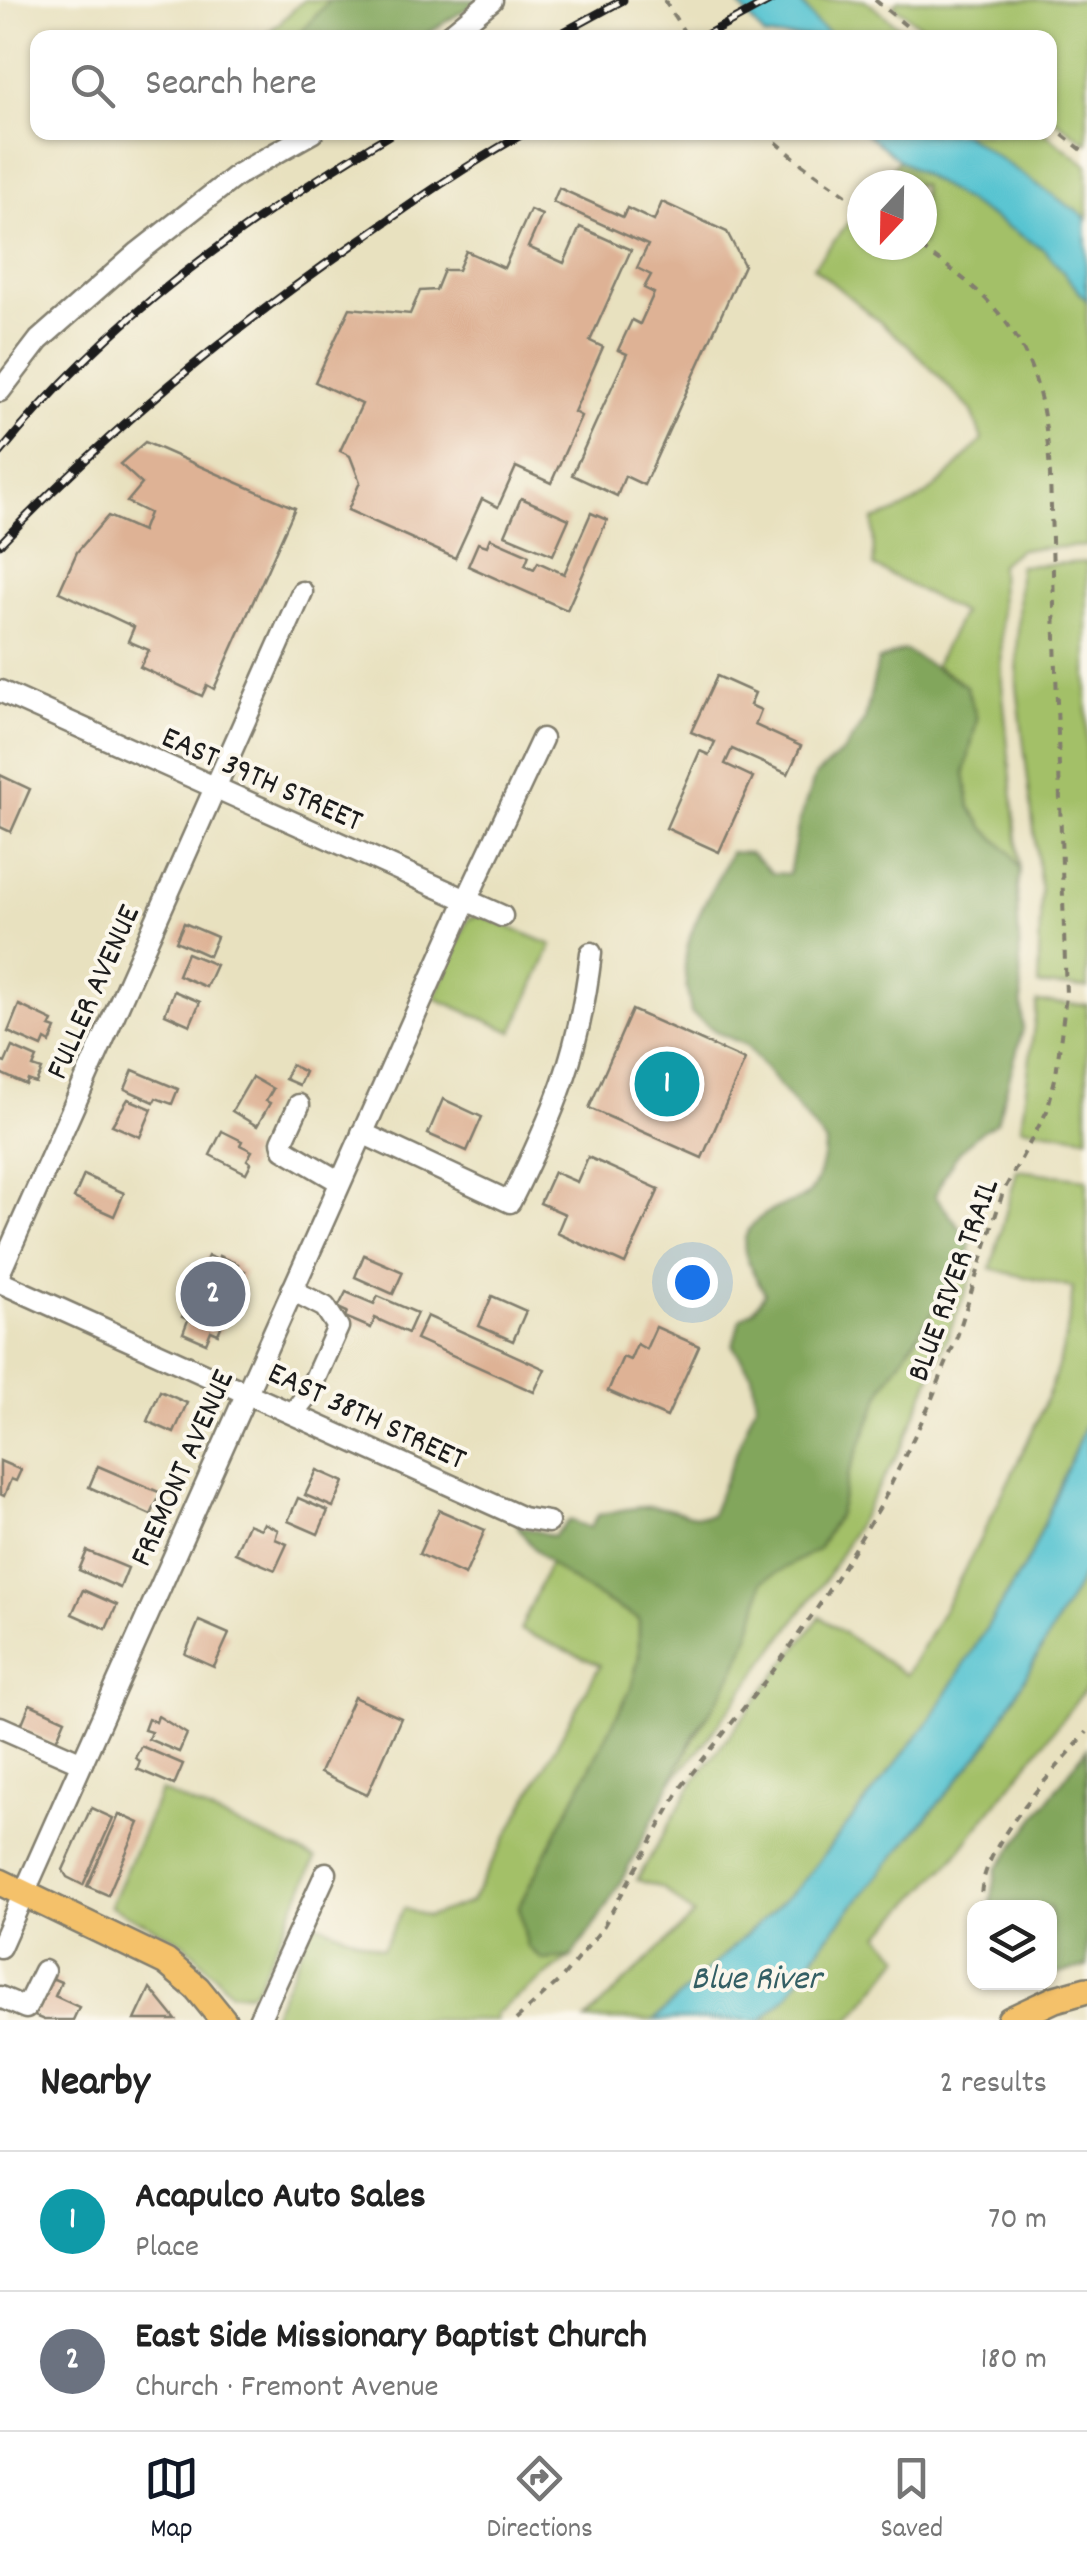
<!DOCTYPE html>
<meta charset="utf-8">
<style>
body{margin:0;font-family:Dekko,sans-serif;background:#f2f2f2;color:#222}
.controls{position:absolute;right:30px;bottom:30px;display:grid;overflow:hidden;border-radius:20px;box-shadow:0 2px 8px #0004}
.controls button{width:90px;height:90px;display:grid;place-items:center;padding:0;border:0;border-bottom:2px solid #e0e0e0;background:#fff;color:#222;font:50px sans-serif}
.compass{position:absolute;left:847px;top:170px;width:90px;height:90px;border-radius:50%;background:#fff;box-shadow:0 2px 8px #0004;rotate:202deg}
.you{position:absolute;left:692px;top:1282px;width:35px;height:35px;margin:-25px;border:8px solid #fff;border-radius:50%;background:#1a73e8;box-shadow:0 0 0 15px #1a73e833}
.badge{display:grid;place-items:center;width:65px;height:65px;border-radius:50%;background:#111827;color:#fff;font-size:32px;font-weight:700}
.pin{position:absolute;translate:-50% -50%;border:5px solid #fff;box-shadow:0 2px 10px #0006}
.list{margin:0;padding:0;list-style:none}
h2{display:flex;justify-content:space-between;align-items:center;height:130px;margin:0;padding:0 40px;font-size:42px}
h2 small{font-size:32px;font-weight:400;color:#767676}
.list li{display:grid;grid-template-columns:65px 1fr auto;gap:30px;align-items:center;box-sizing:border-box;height:140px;padding:0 40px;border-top:2px solid #e0e0e0}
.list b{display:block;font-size:38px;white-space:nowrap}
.list p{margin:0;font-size:32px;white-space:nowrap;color:#767676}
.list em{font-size:32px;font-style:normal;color:#767676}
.icon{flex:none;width:55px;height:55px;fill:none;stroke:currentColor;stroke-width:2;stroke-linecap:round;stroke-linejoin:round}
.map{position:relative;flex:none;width:1087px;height:2020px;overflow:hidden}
.search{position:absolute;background:#fff;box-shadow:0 2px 8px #0004;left:30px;right:30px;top:30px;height:110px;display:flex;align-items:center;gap:25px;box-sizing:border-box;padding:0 35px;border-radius:20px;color:#767676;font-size:38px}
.sheet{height:410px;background:#fff}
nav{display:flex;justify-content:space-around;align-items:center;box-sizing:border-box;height:140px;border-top:2px solid #e0e0e0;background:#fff;font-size:28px;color:#767676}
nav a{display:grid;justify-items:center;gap:5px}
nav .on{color:#111827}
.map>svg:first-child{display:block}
.green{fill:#a3c067;stroke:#606e42;stroke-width:2.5}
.forest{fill:#82a65c;stroke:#4f613c;stroke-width:2.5}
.water{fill:#58c4d1;stroke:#3a7076;stroke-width:2.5}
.building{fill:#deb295}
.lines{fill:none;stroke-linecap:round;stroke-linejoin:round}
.minor-casing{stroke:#827e6e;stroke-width:25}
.major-casing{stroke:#827e6e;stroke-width:30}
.path{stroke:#827e6e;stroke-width:4;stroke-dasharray:8 8;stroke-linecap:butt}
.minor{stroke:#fff;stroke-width:20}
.major{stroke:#f4c16a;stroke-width:25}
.rail-casing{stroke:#1c1c1c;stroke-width:9}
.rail{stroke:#fbf7ec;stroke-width:5;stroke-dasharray:15;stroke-linecap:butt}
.labels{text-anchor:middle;stroke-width:8;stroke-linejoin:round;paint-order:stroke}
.street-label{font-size:32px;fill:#1c1c1c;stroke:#fbf7ec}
.water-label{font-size:35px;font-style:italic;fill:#345f64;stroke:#fbf7ec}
</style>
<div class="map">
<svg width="1087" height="2020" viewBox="0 0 1087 2020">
<rect width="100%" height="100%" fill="#fbf7ec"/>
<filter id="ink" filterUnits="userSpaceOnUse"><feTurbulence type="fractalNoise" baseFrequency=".01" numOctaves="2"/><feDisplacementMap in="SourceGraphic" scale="20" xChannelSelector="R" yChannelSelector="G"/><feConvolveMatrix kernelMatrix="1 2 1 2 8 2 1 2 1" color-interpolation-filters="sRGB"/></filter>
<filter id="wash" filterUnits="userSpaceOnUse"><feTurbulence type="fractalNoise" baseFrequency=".0048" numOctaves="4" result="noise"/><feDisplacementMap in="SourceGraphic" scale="40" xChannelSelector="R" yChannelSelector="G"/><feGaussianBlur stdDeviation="2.25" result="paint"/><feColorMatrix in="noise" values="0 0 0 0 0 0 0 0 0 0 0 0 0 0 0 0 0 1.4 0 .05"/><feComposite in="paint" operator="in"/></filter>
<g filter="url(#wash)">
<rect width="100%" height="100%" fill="#e8e1bf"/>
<g class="green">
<polygon points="304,0 330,0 296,37 263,38"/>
<polygon points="799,0 865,0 912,37 834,37 817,24"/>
<polygon points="899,0 1087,0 1087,143 1050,116 1050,38 936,37 893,5"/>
<polygon points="962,133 1045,133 1087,165 1087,219"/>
<path d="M899,160L1045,250L1087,301V546L1020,549L1000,564L1002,684L1020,870L1011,853L985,829L970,807L965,772L977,719L966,686L935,665L962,613L874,566L873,520C925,506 946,478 982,440L972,411L909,346L813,267L862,205V245H922V185H878Z"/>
<polygon points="1087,562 1087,988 1038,985 1041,891 1017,686 1019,566"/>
<polygon points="480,915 552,945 513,1032 435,998 468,919"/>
<polygon points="1037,1002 1087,1005 1087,1137 1021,1127"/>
<path d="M1017,1170L1087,1179V1421L1030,1557L931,1719L799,1886L654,2020H586L694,1915L663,1888L637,1880L695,1780L820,1617L906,1675C943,1613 976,1550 1007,1484C1040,1416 1067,1365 1073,1288L991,1269Z"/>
<path d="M970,1256L975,1269L903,1445L827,1577L700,1749L671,1782C703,1716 752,1656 762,1581L818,1549L839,1513L848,1475L884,1386Z"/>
<polygon points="550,1562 608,1603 639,1619 639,1656 631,1688 519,1906 527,1946 543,1960 571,1957 495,2014 496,2020 270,2020 314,1922 382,1949 404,1908 427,1917 471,1902 600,1665 520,1630"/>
<polygon points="1087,1568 1087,1687 953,1859 880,1935 901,1957 850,2020 762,2020 789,1994 824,1941 987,1745"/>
<polygon points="161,1791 316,1859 256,1988 247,1994 231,1992 183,1942 110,1906"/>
</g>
<g class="forest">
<polygon points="330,0 481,0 421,37 296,38"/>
<path d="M904,650L966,686L977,719L965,772L970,807L985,829L1011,853L1020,870L1017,897L1023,1029L997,1122C964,1140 949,1162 935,1196L969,1239L970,1256L884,1386L848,1475L839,1513L818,1549L762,1581C757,1621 744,1655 724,1690C715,1705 703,1719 694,1735C655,1811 625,1889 571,1957L543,1960L527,1946L519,1906L631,1688L639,1656V1619C597,1597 541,1568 517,1525L553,1536L570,1520L590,1528L598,1515C616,1511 636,1506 655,1507C676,1508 687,1519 711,1515L756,1403L752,1375L733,1346L740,1319L753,1311L765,1293C742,1255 728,1230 779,1207C787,1204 802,1200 808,1194C820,1183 822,1159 826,1143L746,1045L718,1033L691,1013C689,998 684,980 685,965C687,923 715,890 730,852L750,853L772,873L789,874L799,822L815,776L844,751L865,719L878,661Z"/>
<polygon points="1087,1748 1087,1967 1050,1976 1050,1908 990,1906 997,1869"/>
</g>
<g class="water">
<polygon points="735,0 799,0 817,24 834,37 765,37"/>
<polygon points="865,133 962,133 1085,217 1087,301 1045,250 899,160"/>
<polygon points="1087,1421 1087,1568 987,1745 824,1941 789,1994 762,2020 654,2020 799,1886 931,1719 1030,1557"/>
</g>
<g id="blocks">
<g class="building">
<polygon points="559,188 623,217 627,208 654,221 662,202 727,232 744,265 644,485 625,476 617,496 572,475 627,354 618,350 632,320 640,324 654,293 644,288 651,275 637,268 648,245 553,202"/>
<polygon points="530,210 542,215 528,247 564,263 580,227 631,250 590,341 603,347 574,412 581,416 551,483 516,467 498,507 482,499 455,558 348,510 360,482 350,456 340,451 362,404 315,382 350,308 410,314 420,291 436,290 444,270 458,270 466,251 504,268"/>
<polygon points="145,442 295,508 214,689 207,685 202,696 140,667 149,650 128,641 134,627 59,592 77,552 108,516 142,531 149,513 127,502 142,484 120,464"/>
<polygon points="521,498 569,519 553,555 505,535"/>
<polygon points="591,513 607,520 567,610 468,566 478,543 487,546 490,538 529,555 525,565 534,569 538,562 564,574"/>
<polygon points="717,676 755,693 750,705 761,710 755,725 801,746 788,774 732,749 725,764 753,777 719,852 666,828 700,751 709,755 715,742 691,732"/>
<polygon points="0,775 30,789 11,832 0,827"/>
<polygon points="184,923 217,937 209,956 176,941"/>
<polygon points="187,953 216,965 206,987 178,975"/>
<polygon points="174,991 200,1002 190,1025 165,1014"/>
<polygon points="19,1005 53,1021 50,1027 56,1029 50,1043 45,1040 42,1047 8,1032"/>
<polygon points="632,1010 745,1060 702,1158 589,1108"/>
<polygon points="12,1047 37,1058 33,1067 42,1070 36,1083 28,1080 26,1085 0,1073 0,1061 5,1063"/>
<polygon points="291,1065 305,1072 299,1085 285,1079"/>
<polygon points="133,1070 178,1089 172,1104 156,1098 154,1102 125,1089"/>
<polygon points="252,1077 273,1089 266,1101 270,1103 257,1126 232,1111"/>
<polygon points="128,1099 152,1109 140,1137 112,1125"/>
<polygon points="443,1099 482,1117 467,1151 428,1134"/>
<polygon points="222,1131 242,1141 240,1145 252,1151 247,1160 251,1163 246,1173 210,1155"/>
<polygon points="588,1157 659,1189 625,1264 557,1233 565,1214 540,1203 554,1172 577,1182"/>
<polygon points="84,1175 124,1193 114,1216 74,1198"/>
<polygon points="364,1255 403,1272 393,1294 355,1277"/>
<polygon points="208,1256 218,1260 219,1256 238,1264 237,1268 245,1271 218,1334 211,1331 206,1343 183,1333 188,1320 182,1317"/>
<polygon points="346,1292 374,1304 378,1296 417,1313 408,1333 375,1318 371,1328 345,1317 347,1312 338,1308"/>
<polygon points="492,1296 526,1311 513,1341 479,1326"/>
<polygon points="427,1316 545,1369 534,1392 416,1339"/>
<polygon points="656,1327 699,1346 667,1417 608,1391 623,1357 630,1360 637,1344 646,1349"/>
<polygon points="160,1391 187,1403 174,1433 147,1421"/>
<polygon points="0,1461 21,1470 16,1481 11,1479 4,1496 0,1494"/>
<polygon points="98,1466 161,1493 151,1515 89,1487"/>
<polygon points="317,1470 344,1482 333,1507 305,1495"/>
<polygon points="298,1498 328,1511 318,1534 288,1521"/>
<polygon points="439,1510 485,1530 465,1575 419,1554"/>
<polygon points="264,1523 278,1530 275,1539 287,1544 275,1570 235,1553 248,1524 261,1529"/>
<polygon points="87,1551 128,1568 120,1588 79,1570"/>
<polygon points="83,1590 117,1605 106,1629 72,1614"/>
<polygon points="199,1621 229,1634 214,1667 185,1654"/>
<polygon points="354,1697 401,1718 367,1795 320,1773"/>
<polygon points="30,1704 65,1720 55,1743 20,1728"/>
<polygon points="158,1716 187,1734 179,1752 148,1739 151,1732 144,1730 148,1719 156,1722"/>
<polygon points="141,1746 183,1764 174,1785 137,1769 140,1761 135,1758"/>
<polygon points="91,1808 113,1818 83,1885 67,1877 63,1870"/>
<polygon points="119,1814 139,1823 108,1895 87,1886"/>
<polygon points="47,1976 61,1982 55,1996 79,2007 73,2020 44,2020 30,2014"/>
<polygon points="150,1988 172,2015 176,2020 135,2020"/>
</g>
</g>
</g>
<g filter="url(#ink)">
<use href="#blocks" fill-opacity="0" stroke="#827e6e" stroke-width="2.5"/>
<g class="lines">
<g class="minor-casing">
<g id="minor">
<polyline points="446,38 492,0"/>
<polyline points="0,391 39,340 139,252 237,175 313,132"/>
<polyline points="0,691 502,916"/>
<polyline points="299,1105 282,1142 284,1149 340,1182"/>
<path d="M362,1133L510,1202C554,1114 580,1052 591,953"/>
<polyline points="0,1272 302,592"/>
<polyline points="0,1282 523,1518 548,1522"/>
<polyline points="292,1290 325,1307 338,1327 308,1394 293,1413"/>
<polyline points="0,1727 82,1763"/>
<polyline points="0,1947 466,901 542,739"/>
<polyline points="0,1997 26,2008 44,1971"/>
<polyline points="259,2020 326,1873"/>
</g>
</g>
<g class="major-casing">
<g id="major">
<polyline points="0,1882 166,1962 197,1988 223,2020"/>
<polyline points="1010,2020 1055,1999 1087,1990"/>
</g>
</g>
<g class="path">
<polyline points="664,0 688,38"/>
<polyline points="875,0 921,38"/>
<polyline points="1050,125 1087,154"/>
<polyline points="764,132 802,164 862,206"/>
<path d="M983,1908C968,1857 1056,1770 1087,1732"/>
<path d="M516,2020L562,1978L602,1929L682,1786L773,1671L820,1604L880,1507L928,1408L957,1337L1003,1192L1047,1111L1056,1075L1066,996L1050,475C1044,358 1015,309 916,245"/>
</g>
<use href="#minor" class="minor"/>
<use href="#major" class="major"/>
<g class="rail-casing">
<g id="rail">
<polyline points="553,38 623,0"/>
<polyline points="701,38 771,0"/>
<path d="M0,453C113,314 242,223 394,132"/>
<path d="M0,544C110,429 230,330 360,240C414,202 468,164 526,132"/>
</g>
</g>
<use href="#rail" class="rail"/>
</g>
</g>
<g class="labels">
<g class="street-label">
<text transform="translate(263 777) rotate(24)" y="11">EAST 39TH STREET</text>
<text transform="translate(91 991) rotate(-66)" y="11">FULLER AVENUE</text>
<text transform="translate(951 1279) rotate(-70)" y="11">BLUE RIVER TRAIL</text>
<text transform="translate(368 1414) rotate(25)" y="11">EAST 38TH STREET</text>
<text transform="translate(180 1467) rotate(-66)" y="11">FREMONT AVENUE</text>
</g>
<g class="water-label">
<text x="756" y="1988">Blue River</text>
</g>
</g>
</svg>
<div class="controls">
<button><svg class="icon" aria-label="layers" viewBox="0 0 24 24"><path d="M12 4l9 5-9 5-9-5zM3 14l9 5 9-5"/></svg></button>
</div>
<svg class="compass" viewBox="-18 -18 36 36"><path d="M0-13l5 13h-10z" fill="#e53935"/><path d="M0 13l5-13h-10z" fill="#767676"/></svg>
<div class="you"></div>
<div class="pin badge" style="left:667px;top:1084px;background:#0f9aa8">1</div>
<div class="pin badge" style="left:213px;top:1294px;background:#6b7280">2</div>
<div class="search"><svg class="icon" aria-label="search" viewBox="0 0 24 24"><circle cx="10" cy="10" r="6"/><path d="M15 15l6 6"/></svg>Search here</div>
</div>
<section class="sheet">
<h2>Nearby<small>2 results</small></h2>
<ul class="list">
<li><span class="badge" style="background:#0f9aa8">1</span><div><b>Acapulco Auto Sales</b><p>Place</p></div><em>70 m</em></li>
<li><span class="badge" style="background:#6b7280">2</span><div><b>East Side Missionary Baptist Church</b><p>Church · Fremont Avenue</p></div><em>180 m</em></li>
</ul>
</section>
<nav>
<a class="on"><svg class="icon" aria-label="map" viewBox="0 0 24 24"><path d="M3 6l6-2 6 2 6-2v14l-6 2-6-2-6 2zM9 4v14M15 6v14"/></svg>Map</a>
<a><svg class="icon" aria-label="directions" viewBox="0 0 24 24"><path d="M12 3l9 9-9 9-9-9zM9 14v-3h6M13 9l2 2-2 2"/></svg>Directions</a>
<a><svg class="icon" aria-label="saved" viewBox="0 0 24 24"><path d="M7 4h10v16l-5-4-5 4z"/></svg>Saved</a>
</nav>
